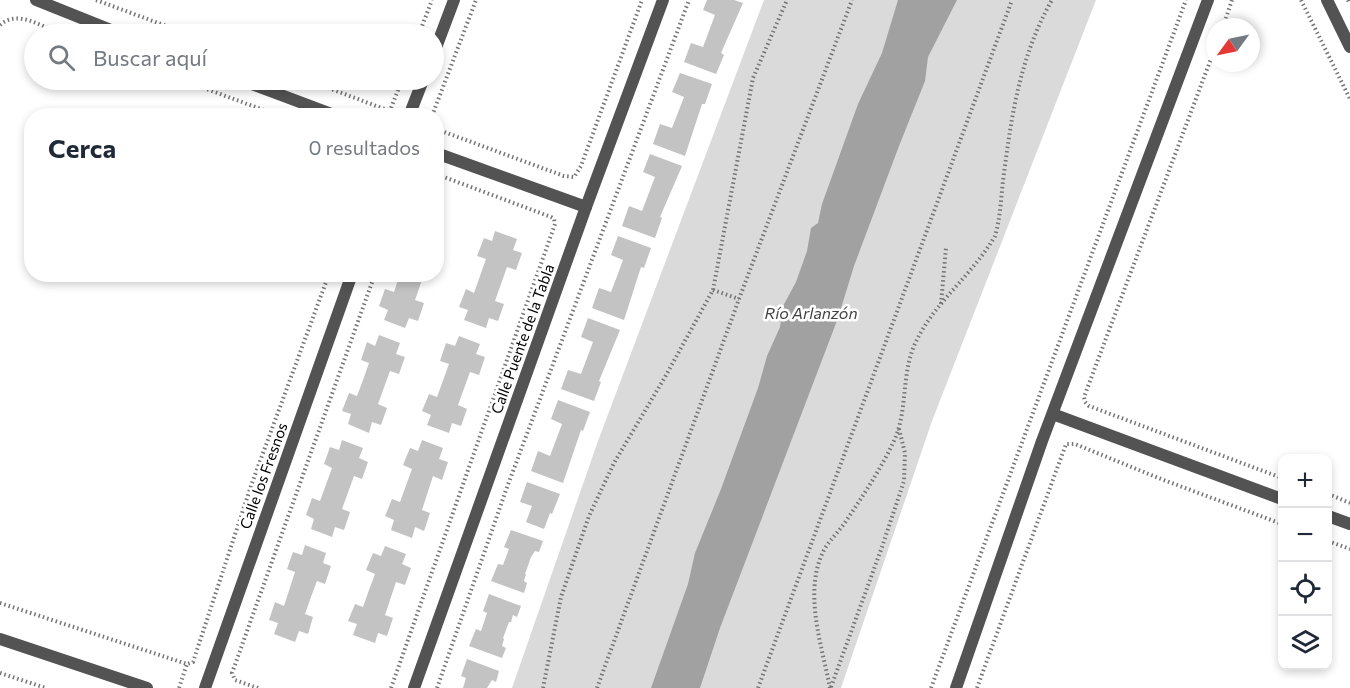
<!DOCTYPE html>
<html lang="es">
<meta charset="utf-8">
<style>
body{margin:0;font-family:Commissioner,sans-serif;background:#f2f2f3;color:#1f2937}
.controls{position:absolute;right:18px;bottom:18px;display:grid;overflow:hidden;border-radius:12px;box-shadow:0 3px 9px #0003}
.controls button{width:54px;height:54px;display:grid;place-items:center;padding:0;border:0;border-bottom:2px solid #e0e1e3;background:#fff;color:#1f2937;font:30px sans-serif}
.compass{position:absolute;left:1206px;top:18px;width:54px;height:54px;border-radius:50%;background:#fff;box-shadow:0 3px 9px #0003;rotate:237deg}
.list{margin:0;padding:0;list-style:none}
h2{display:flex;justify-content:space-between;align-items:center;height:78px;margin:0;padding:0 24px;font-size:26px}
h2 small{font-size:20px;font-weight:400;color:#747a83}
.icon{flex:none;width:33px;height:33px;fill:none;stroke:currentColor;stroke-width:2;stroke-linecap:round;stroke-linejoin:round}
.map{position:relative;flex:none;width:1350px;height:688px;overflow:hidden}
.search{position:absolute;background:#fff;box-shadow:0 3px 9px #0003;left:24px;top:24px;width:420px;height:66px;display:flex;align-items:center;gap:15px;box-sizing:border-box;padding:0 21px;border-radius:33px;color:#747a83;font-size:22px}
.panel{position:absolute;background:#fff;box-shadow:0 3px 9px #0003;left:24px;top:108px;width:420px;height:174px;border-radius:24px}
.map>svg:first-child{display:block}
.green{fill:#dadada}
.water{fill:#a1a1a1}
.building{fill:#c3c3c3}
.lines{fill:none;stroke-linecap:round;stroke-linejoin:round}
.path{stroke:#757575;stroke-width:4;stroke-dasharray:1.5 3;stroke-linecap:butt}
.minor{stroke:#535353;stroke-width:12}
.labels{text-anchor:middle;stroke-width:5;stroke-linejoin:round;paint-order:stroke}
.street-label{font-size:15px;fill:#000;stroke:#fff}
.water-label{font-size:16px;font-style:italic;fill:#424242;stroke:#fff}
</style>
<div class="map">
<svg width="1350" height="688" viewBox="0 0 1350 688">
<rect width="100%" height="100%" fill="#fff"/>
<polygon class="green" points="764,0 1096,0 932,421 841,688 512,688 598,441"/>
<polygon class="water" points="898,0 957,0 928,57 925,81 899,146 854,266 838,318 720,628 700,688 651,688 688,584 695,553 721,489 758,388 767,356 780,327 783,306 796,282 807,251 811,228 818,223 822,204 858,104 882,53"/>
<g class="building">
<polygon points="707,0 734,0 743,3 721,53 724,55 716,74 684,62 691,43 703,47 715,15 703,10"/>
<polygon points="680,73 712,84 705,104 702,104 685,156 653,144 660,124 672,128 684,97 672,92"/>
<polygon points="650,154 682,166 660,217 662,218 655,238 622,226 629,206 642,211 655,177 643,172"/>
<polygon points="495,231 517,239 513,250 522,253 516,270 507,267 495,301 504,304 498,321 489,318 486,328 464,320 468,310 459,307 466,289 474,293 486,259 477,256 484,238 492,241"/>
<polygon points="618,236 651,248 644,268 641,267 624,320 592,308 599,288 611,292 616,279 623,260 611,255"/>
<polygon points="400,274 424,274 415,300 424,303 418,321 409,318 405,328 384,320 388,310 379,306 385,289 394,292"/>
<polygon points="588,318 620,330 599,381 601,382 594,401 561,389 568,370 581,374 593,342 581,337"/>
<polygon points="379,335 400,343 396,354 405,357 399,374 390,371 378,404 387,408 381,425 372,422 369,433 348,424 351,414 342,411 349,393 357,396 363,380 369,363 361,360 367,342 375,346"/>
<polygon points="459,336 480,344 476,354 485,357 479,375 470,372 458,405 467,409 461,426 452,423 449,433 427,425 431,415 422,411 429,394 437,397 449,364 440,361 446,343 455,346"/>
<polygon points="558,400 590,412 583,431 581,430 563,483 531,471 538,451 550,456 562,424 551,419"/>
<polygon points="342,440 363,448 359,458 368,462 362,479 354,476 342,509 350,512 344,530 335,527 332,537 311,529 314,519 306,515 312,498 320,501 332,468 324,464 330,447 339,450"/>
<polygon points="422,440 443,448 439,459 448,462 442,480 433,476 422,510 430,513 424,531 415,527 412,538 391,530 394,520 385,516 392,499 400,502 412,469 403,465 410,448 418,451"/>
<polygon points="527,482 560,494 552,514 550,513 544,529 526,522 532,506 520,502"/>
<polygon points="511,530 543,541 539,552 535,551 531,557 525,574 526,574 524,581 527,583 524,593 491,581 498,564 503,565 509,549 504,547"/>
<polygon points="305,545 326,553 323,563 331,566 325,584 317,581 311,597 305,614 313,617 308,634 299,631 295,642 274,634 278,623 269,620 275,602 284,606 295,572 287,569 293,552 302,555"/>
<polygon points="385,546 406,554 402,564 411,568 405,585 396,582 385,615 393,618 387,636 378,633 375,643 353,635 357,624 348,621 355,604 363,607 369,590 375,574 366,570 373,553 381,556"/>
<polygon points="489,594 521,606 517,617 513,615 511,622 509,622 503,638 504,639 502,646 506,648 502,658 469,646 476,629 481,631 487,613 483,611"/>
<polygon points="467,659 499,671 496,682 492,680 487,688 463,688 466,678 461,676"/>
</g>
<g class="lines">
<g class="path">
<polyline points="96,0 188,34"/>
<polyline points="1301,0 1350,99"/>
<polyline points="1348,0 1350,4"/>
<path d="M0,25C18,9 42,27 62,34"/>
<polyline points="1223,27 1232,0"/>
<polyline points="419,34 432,0"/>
<polyline points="1215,48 1090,381 1084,397 1085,402 1089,406 1282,478"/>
<polyline points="182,80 280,116"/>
<polyline points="307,80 387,110 391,108 402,80"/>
<polyline points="432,116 476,0"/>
<polyline points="436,129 564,176 574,177 581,166 642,0"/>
<polyline points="713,290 739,299"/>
<polyline points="941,304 946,248"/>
<polyline points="1328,494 1350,503"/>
<polyline points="1328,541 1350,549"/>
<polyline points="0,603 187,664 193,662 252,483 329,274"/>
<polyline points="0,673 46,688"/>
<polyline points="831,687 882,547 904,481 905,453 899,429"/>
<polyline points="179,688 187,664"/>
<polyline points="258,688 235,680 232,673 375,274"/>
<polyline points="391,688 555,224 554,219 551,217 436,174"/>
<polyline points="437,688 506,490 689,0"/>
<polyline points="543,688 561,597 589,516 614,463 665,377 713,290 753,78 787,0"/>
<polyline points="597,688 739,299 852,0"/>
<polyline points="758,688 1012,0"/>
<path d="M830,688C822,646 804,595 822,554C827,542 839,532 846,521C863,496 880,470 893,443C908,413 901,377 914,346C932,304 972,276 995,236C1001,216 1001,194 1004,173C1012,112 1021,54 1052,0"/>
<polyline points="931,688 1186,0"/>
<polyline points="977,688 1066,444 1075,444 1161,479 1282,524"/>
</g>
<g class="minor">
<polyline points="36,0 121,34"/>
<polyline points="1327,0 1350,47"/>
<polyline points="434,53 454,0"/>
<polyline points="241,80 337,116"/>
<polyline points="409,116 423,80"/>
<polyline points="436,153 586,207"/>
<polyline points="1053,414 1282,499"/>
<polyline points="1328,516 1350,524"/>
<polyline points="0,639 147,688"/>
<polyline points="205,688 352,274"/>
<polyline points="414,688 586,207 663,0"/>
<polyline points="956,688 1042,441 1208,0"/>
</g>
</g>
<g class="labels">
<g class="street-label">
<text transform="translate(523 339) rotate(-70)" y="5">Calle Puente de la Tabla</text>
<text transform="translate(264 476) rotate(-70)" y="5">Calle los Fresnos</text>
</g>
<g class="water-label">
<text x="811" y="319">Río Arlanzón</text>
</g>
</g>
</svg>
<div class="controls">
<button>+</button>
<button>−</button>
<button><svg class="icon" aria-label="locate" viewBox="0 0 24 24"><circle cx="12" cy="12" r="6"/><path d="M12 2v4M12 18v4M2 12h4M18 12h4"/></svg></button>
<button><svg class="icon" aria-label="layers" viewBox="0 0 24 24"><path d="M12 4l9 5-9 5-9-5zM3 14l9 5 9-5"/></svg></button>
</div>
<svg class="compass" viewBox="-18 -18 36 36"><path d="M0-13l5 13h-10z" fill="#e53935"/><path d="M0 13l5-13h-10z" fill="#747a83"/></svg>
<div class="search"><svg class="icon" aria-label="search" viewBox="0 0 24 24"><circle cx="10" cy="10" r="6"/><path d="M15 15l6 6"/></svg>Buscar aquí</div>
<section class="panel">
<h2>Cerca<small>0 resultados</small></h2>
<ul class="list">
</ul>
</section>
</div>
